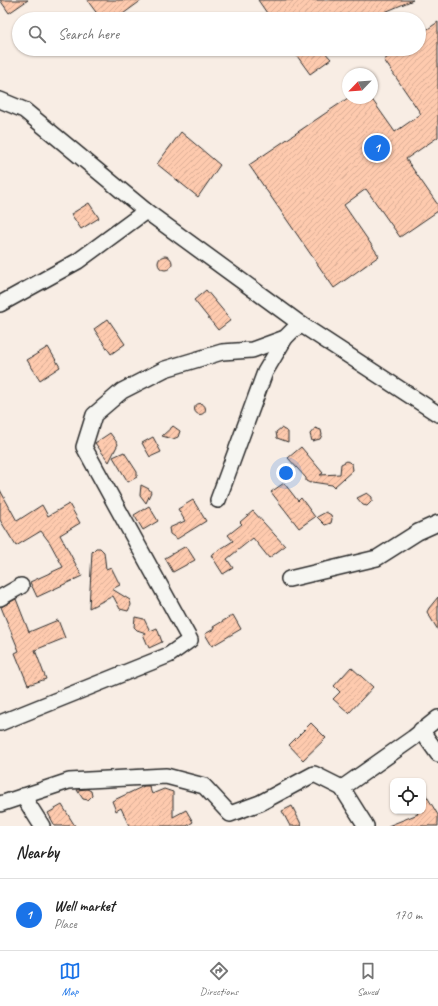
<!DOCTYPE html>
<style>
body{margin:0;font-family:Caveat,sans-serif;background:#f2f2f2;color:#222}
.controls{position:absolute;right:12px;bottom:12px;display:grid;overflow:hidden;border-radius:8px;box-shadow:0 1px 3px #0004}
.controls button{width:36px;height:36px;display:grid;place-items:center;padding:0;border:0;border-bottom:1px solid #e0e0e0;background:#fff;color:#222;font:20px sans-serif}
.compass{position:absolute;left:342px;top:68px;width:36px;height:36px;border-radius:50%;background:#fff;box-shadow:0 1px 3px #0004;rotate:245deg}
.you{position:absolute;left:286px;top:473px;width:14px;height:14px;margin:-10px;border:3px solid #fff;border-radius:50%;background:#1a73e8;box-shadow:0 0 0 6px #1a73e833}
.badge{display:grid;place-items:center;width:26px;height:26px;border-radius:50%;background:#1a73e8;color:#fff;font-size:13px;font-weight:700}
.pin{position:absolute;translate:-50% -50%;border:2px solid #fff;box-shadow:0 1px 4px #0006}
.list{margin:0;padding:0;list-style:none}
h2{display:flex;justify-content:space-between;align-items:center;height:52px;margin:0;padding:0 16px;font-size:17px}
h2 small{font-size:13px;font-weight:400;color:#767676}
.list li{display:grid;grid-template-columns:26px 1fr auto;gap:12px;align-items:center;box-sizing:border-box;height:72px;padding:0 16px;border-top:1px solid #e0e0e0}
.list b{display:block;font-size:15px;white-space:nowrap}
.list p{margin:0;font-size:13px;white-space:nowrap;color:#767676}
.list em{font-size:13px;font-style:normal;color:#767676}
.icon{flex:none;width:22px;height:22px;fill:none;stroke:currentColor;stroke-width:2;stroke-linecap:round;stroke-linejoin:round}
.map{position:relative;flex:none;width:438px;height:826px;overflow:hidden}
.search{position:absolute;background:#fff;box-shadow:0 1px 3px #0004;left:12px;right:12px;top:12px;height:44px;display:flex;align-items:center;gap:10px;box-sizing:border-box;padding:0 14px;border-radius:22px;color:#767676;font-size:15px}
.sheet{height:124px;background:#fff}
nav{display:flex;justify-content:space-around;align-items:center;box-sizing:border-box;height:56px;border-top:1px solid #e0e0e0;background:#fff;font-size:11px;color:#767676}
nav a{display:grid;justify-items:center;gap:2px}
nav .on{color:#1a73e8}
.map>svg:first-child{display:block}
.building{fill:url(#building-hatch);stroke:#2b2b2b}
.lines{fill:none;stroke-linecap:round;stroke-linejoin:round}
.street-casing{stroke:#2b2b2b;stroke-width:18}
.street{stroke:#f6f6f2;stroke-width:15}
</style>
<div class="map">
<svg width="438" height="826" viewBox="0 0 438 826">
<defs>
<pattern id="building-hatch" width="6" height="6" patternUnits="userSpaceOnUse"><rect width="6" height="6" fill="#fecaae"/><path d="M-1 1l2-2M0 6l6-6M5 7l2-2" fill="none" stroke="#daae96"/></pattern>
</defs>
<rect width="100%" height="100%" fill="#f8ede4"/>
<filter id="ink" filterUnits="userSpaceOnUse"><feTurbulence type="fractalNoise" baseFrequency=".025" numOctaves="2"/><feDisplacementMap in="SourceGraphic" scale="8" xChannelSelector="R" yChannelSelector="G"/><feConvolveMatrix kernelMatrix="1 2 1 2 8 2 1 2 1" color-interpolation-filters="sRGB"/></filter>
<g filter="url(#ink)">
<g class="building">
<polygon points="0,0 28,0 9,13"/>
<polygon points="87,0 142,0 116,19 101,19"/>
<polygon points="258,0 413,0 385,12 392,19 271,19"/>
<polygon points="438,22 438,137 406,159 438,205 438,211 400,237 366,189 344,205 379,256 334,288 249,165 348,98 371,98 395,132 421,114 384,60 399,49 419,49 419,35"/>
<polygon points="292,49 322,49 331,59 310,74"/>
<polygon points="181,132 220,165 198,197 157,164"/>
<polygon points="89,203 99,218 81,229 71,214"/>
<circle cx="165" cy="263" r="7"/>
<polygon points="206,290 231,320 218,330 194,300"/>
<polygon points="108,319 125,344 111,354 94,329"/>
<polygon points="48,347 60,367 40,380 27,360"/>
<circle cx="200" cy="409" r="5.5"/>
<polygon points="173,426 180,431 178,437 173,439 162,436"/>
<polygon points="281,428 288,432 288,442 277,438 276,432"/>
<polygon points="315,428 321,430 322,435 320,439 312,441 310,434"/>
<polygon points="110,433 118,444 109,462 95,443"/>
<polygon points="153,437 161,452 150,457 142,443"/>
<polygon points="301,447 323,473 320,475 340,474 341,464 347,461 352,464 353,470 334,487 332,485 312,482 310,483 306,481 306,478 288,458"/>
<polygon points="124,452 137,472 137,477 128,482 113,457"/>
<polygon points="284,483 298,501 301,498 315,517 299,528 271,492"/>
<polygon points="141,485 149,489 151,492 146,503 140,495"/>
<polygon points="0,490 17,521 42,505 48,516 69,504 80,523 60,535 82,576 37,597 30,582 63,567 50,543 41,531 16,546 0,520"/>
<polygon points="367,493 372,497 372,501 367,506 363,505 357,498"/>
<polygon points="193,500 206,521 177,539 170,534 169,528 185,521 178,509"/>
<polygon points="149,506 158,521 143,530 134,515"/>
<polygon points="253,511 285,546 269,558 253,538 227,559 233,568 223,574 211,555 233,541 228,535 242,524 240,522"/>
<polygon points="326,512 331,515 332,519 331,523 325,525 317,517"/>
<polygon points="186,546 195,560 173,572 165,558"/>
<polygon points="100,548 104,552 106,569 111,567 120,585 112,589 130,600 131,605 128,611 120,609 113,596 89,608 92,552 96,548"/>
<polygon points="438,597 438,630 427,612 429,608"/>
<polygon points="16,599 29,632 58,620 65,638 35,650 46,679 28,685 15,653 19,651 1,607"/>
<polygon points="233,615 241,629 212,646 205,634 214,629 213,627"/>
<polygon points="135,617 144,619 150,631 157,628 162,642 149,648 143,634 146,633 137,630 134,627"/>
<polygon points="351,667 373,687 349,713 333,699 340,692 334,686"/>
<polygon points="311,723 326,738 303,760 289,745"/>
<polygon points="144,786 149,786 152,794 164,789 173,792 173,817 186,810 193,822 187,826 129,826 121,808 116,811 112,801"/>
<polygon points="87,789 91,791 92,796 88,800 83,799 77,790"/>
<polygon points="423,790 438,815 438,826 388,826 418,814 416,811 423,811"/>
<polygon points="62,805 75,826 55,826 48,813"/>
<polygon points="292,806 302,826 290,826 282,811"/>
</g>
<g class="lines">
<g class="street-casing">
<g id="street">
<polyline points="0,100 24,110 146,211 302,325 438,414"/>
<polyline points="0,304 78,261 146,211"/>
<polyline points="218,500 265,372 285,338"/>
<polyline points="289,579 377,558 418,532 438,523"/>
<polyline points="0,598 21,586"/>
<polyline points="0,723 169,655 190,640 84,447 94,415 122,391 165,369 222,352 252,350 285,338 293,330 302,325"/>
<polyline points="421,730 438,754"/>
<polyline points="342,788 366,826"/>
<polyline points="23,796 42,826"/>
<polyline points="0,804 69,781 166,776 204,786 230,814 260,803 314,774 342,788 413,738 438,718"/>
</g>
</g>
<use href="#street" class="street"/>
</g>
</g>
</svg>
<div class="controls">
<button><svg class="icon" aria-label="locate" viewBox="0 0 24 24"><circle cx="12" cy="12" r="6"/><path d="M12 2v4M12 18v4M2 12h4M18 12h4"/></svg></button>
</div>
<svg class="compass" viewBox="-18 -18 36 36"><path d="M0-13l5 13h-10z" fill="#e53935"/><path d="M0 13l5-13h-10z" fill="#767676"/></svg>
<div class="you"></div>
<div class="pin badge" style="left:377px;top:148px">1</div>
<div class="search"><svg class="icon" aria-label="search" viewBox="0 0 24 24"><circle cx="10" cy="10" r="6"/><path d="M15 15l6 6"/></svg>Search here</div>
</div>
<section class="sheet">
<h2>Nearby<small></small></h2>
<ul class="list">
<li><span class="badge">1</span><div><b>Well market</b><p>Place</p></div><em>170 m</em></li>
</ul>
</section>
<nav>
<a class="on"><svg class="icon" aria-label="map" viewBox="0 0 24 24"><path d="M3 6l6-2 6 2 6-2v14l-6 2-6-2-6 2zM9 4v14M15 6v14"/></svg>Map</a>
<a><svg class="icon" aria-label="directions" viewBox="0 0 24 24"><path d="M12 3l9 9-9 9-9-9zM9 14v-3h6M13 9l2 2-2 2"/></svg>Directions</a>
<a><svg class="icon" aria-label="saved" viewBox="0 0 24 24"><path d="M7 4h10v16l-5-4-5 4z"/></svg>Saved</a>
</nav>
